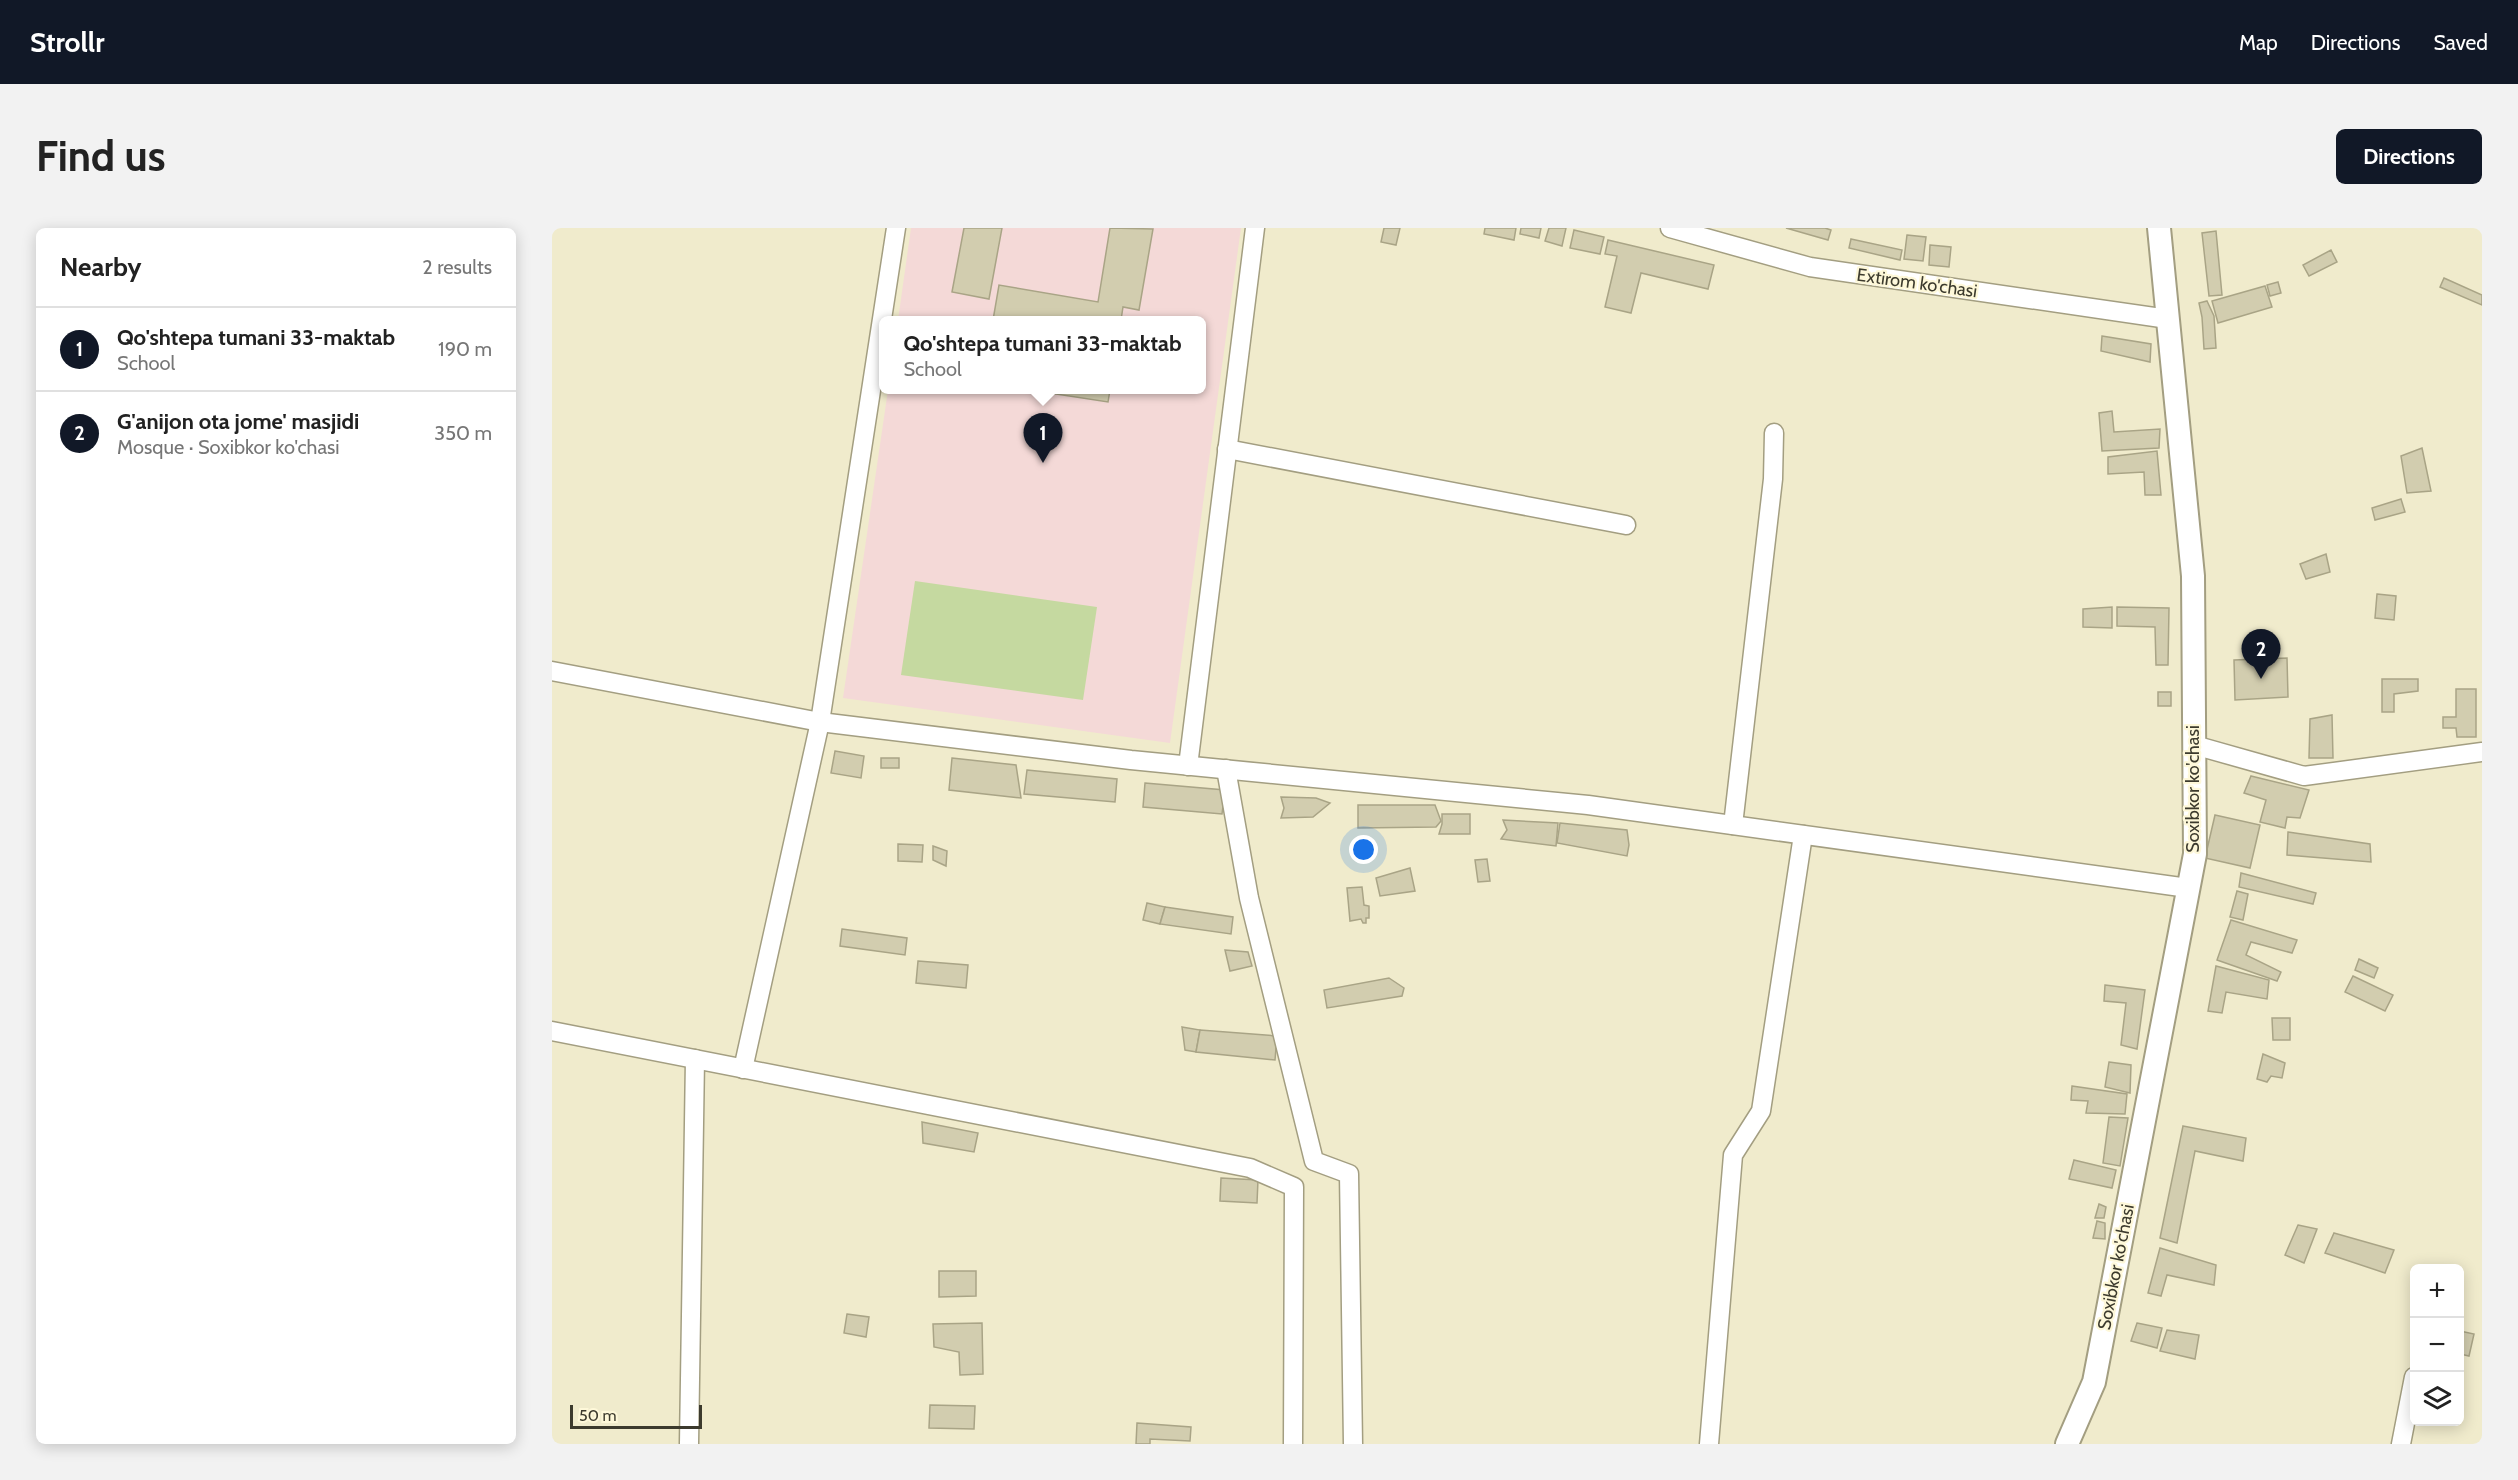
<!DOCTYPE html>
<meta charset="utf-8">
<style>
body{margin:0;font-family:Cabin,sans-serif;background:#f2f2f2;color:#222}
.controls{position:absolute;right:18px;bottom:18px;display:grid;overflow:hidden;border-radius:9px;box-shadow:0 3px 15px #0003}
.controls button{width:54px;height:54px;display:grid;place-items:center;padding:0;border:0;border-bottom:2px solid #e0e0e0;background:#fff;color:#222;font:30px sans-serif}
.scale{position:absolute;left:18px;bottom:15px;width:132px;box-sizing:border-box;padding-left:6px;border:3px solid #3c3a2d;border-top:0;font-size:16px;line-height:21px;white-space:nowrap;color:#3c3a2d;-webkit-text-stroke:4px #fef8d9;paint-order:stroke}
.you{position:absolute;left:812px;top:622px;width:21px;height:21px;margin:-15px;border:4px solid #fff;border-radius:50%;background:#1a73e8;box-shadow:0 0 0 9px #1a73e833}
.badge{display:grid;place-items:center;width:39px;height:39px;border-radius:50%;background:#111827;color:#fff;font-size:20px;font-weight:700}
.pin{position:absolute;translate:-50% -50px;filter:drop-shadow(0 2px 3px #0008)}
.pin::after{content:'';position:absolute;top:32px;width:21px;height:18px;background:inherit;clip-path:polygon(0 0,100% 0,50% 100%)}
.popup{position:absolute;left:327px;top:88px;width:327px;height:78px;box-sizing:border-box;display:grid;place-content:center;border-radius:9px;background:#fff;filter:drop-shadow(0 2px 4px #0005);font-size:20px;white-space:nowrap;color:#767676}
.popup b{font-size:22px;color:#222}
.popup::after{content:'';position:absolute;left:50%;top:100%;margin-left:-12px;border:12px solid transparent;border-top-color:#fff}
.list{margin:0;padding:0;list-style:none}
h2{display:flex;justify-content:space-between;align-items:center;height:78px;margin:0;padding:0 24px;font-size:26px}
h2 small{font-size:20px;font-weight:400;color:#767676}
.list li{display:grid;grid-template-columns:39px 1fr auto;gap:18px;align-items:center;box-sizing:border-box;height:84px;padding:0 24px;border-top:2px solid #e0e0e0}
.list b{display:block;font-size:22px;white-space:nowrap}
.list p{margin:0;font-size:20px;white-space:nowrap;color:#767676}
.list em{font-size:20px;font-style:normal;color:#767676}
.icon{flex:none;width:33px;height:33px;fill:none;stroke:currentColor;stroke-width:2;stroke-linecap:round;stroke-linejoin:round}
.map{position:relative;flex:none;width:1930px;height:1216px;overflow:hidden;border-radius:9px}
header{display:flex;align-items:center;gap:36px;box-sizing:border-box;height:84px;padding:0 30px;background:#111827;color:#fff}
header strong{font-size:28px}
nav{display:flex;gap:33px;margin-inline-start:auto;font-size:21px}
.intro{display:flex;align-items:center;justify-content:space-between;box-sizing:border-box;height:144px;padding:0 36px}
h1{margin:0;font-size:42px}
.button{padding:15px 27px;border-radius:9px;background:#111827;color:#fff;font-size:21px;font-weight:700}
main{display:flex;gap:36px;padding:0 36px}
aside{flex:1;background:#fff;border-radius:9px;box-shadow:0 3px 15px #0003}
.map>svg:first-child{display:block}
.education{fill:#f4d9d7}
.green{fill:#c5d9a0}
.building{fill:#d2cdaf;stroke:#a9a486;stroke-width:1.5}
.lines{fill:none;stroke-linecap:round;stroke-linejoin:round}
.minor-casing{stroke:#a39e81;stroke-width:21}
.major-casing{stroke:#a39e81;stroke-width:26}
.minor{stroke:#fff;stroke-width:18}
.major{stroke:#fff;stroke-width:22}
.labels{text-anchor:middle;stroke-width:4.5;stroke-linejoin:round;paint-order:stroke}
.street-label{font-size:18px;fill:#3c3a2d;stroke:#fef8d9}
</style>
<header>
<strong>Strollr</strong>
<nav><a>Map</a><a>Directions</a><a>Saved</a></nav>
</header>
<div class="intro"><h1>Find us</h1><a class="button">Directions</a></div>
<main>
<aside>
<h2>Nearby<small>2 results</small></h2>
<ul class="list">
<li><span class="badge">1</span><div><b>Qo'shtepa tumani 33-maktab</b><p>School</p></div><em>190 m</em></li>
<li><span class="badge">2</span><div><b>G'anijon ota jome' masjidi</b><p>Mosque · Soxibkor ko'chasi</p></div><em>350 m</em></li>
</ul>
</aside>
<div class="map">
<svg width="1930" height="1216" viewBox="0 0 1930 1216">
<rect width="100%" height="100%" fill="#f0ebcc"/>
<polygon class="education" points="359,0 689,0 618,515 291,470 336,162 650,162 650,92 346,92"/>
<polygon class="green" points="363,353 545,379 531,472 349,447"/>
<g class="building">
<polygon points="412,0 450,0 437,71 400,64"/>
<polygon points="558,0 601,1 587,82 571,79 569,92 441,92 447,57 546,74"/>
<polygon points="832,0 848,0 844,17 829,14"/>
<polygon points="933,0 964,0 962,12 932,6"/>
<polygon points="969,0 989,0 987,10 968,6"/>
<polygon points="997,0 1014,0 1010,18 993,13"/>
<polygon points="1234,0 1273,0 1279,2 1276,12"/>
<polygon points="1022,2 1052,9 1048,26 1018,20"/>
<polygon points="1664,3 1670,67 1657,68 1650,5"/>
<polygon points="1355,7 1374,9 1371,33 1352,31"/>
<polygon points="1299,11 1350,22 1348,32 1297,20"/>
<polygon points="1056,12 1162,37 1156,61 1089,45 1079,85 1053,79 1065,28 1053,26"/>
<polygon points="1378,17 1399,19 1397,39 1377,37"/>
<polygon points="1779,22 1785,34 1757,48 1751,37"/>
<polygon points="1892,50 1930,67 1930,77 1888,59"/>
<polygon points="1726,54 1729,65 1718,68 1715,57"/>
<polygon points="1713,58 1720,79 1666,95 1660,73"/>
<polygon points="1655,73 1662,88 1664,120 1652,121 1650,89 1647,75"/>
<polygon points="1550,108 1599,116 1598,134 1549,123"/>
<polygon points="478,162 558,162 556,174"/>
<polygon points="1560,183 1562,204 1608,201 1607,220 1550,223 1547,185"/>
<polygon points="1870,220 1879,263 1855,265 1849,228"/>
<polygon points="1605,223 1609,267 1593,267 1592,244 1556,246 1556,229"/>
<polygon points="1849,271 1853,284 1823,292 1820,280"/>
<polygon points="1774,326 1778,344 1754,351 1748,336"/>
<polygon points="1825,366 1844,368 1842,392 1823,390"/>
<polygon points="1560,379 1560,400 1531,399 1531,381"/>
<polygon points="1565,379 1617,380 1616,437 1604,437 1603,399 1565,398"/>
<polygon points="1735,430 1736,469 1683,472 1682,432"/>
<polygon points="1830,451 1866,451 1866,463 1842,466 1842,484 1830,484"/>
<polygon points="1904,461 1924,461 1924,509 1905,509 1904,500 1891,500 1891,489 1904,489"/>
<rect x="1606" y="464" width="13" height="14"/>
<polygon points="1780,487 1781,530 1757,530 1758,491"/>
<polygon points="283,523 312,528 309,550 279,545"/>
<rect x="329" y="530" width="18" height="10"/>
<polygon points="400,530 464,537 469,570 397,562"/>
<polygon points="475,542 565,551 563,574 472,566"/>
<polygon points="1699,548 1757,562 1748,590 1735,589 1733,600 1708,594 1714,572 1692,565"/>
<polygon points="593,555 673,562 670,586 591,579"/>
<polygon points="729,569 764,570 778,575 761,589 729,590 732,580"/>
<polygon points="806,577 883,577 889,593 884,599 806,600"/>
<polygon points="890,586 918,586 918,606 887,606 890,596"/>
<polygon points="1663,587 1708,597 1698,640 1653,630"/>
<polygon points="951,592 1006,595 1004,618 949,611 955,602"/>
<polygon points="1008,595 1075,602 1077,617 1075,628 1005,615"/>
<polygon points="1736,604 1818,616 1819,634 1735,627"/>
<polygon points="346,616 371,617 370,634 346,633"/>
<polygon points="381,618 395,623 394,638 381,632"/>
<polygon points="935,631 938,653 926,654 923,632"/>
<polygon points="858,640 863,663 828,668 824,650"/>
<polygon points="1689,645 1764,665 1761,676 1687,659"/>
<polygon points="810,659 812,677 817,678 817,690 814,690 814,695 811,695 809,691 798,693 795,660"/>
<polygon points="1685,663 1696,666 1691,692 1678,689"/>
<polygon points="595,675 613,679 608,696 591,692"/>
<polygon points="613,679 681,689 679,706 608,696"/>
<polygon points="1679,692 1745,712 1740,725 1699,714 1694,727 1729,744 1725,753 1665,732"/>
<polygon points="290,701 355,710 353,727 288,718"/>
<polygon points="673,722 696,724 700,738 678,743"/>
<polygon points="1807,731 1826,740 1822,750 1803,742"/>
<polygon points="366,733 416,737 414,760 364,755"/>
<polygon points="1664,738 1717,752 1715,771 1674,764 1670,785 1656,783"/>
<polygon points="1801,748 1841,767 1833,783 1793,764"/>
<polygon points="837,750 852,760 850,768 775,780 772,762"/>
<polygon points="1553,757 1593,762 1585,821 1569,817 1574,775 1552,773"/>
<polygon points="1720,790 1738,790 1738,812 1721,812"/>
<polygon points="630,799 648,802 644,824 633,822"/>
<polygon points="648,802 725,808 723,832 644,824"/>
<polygon points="1711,826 1733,835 1730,850 1719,848 1715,854 1705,851"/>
<polygon points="1557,834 1579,837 1578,865 1553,859"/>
<polygon points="1520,858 1575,866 1573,886 1534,885 1536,873 1519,872"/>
<polygon points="1557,889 1576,890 1568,938 1551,935"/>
<polygon points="370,894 426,905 422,924 371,915"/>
<polygon points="1631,898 1694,910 1691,933 1643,923 1625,1015 1608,1010"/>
<polygon points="1522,932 1564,942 1560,960 1517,951"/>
<polygon points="669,950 706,952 705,975 668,973"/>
<polygon points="1547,976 1554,979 1552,990 1543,990"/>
<polygon points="1545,993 1553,995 1553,1011 1541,1010"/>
<polygon points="1746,997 1765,1001 1752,1035 1733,1027"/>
<polygon points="1782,1005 1842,1022 1833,1045 1773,1025"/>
<polygon points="1608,1020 1664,1037 1662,1057 1615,1047 1609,1068 1596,1065"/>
<polygon points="387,1043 424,1043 424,1068 387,1069"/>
<polygon points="295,1086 317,1089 314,1109 292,1105"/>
<polygon points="430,1095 431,1146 408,1147 407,1124 382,1119 381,1096"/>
<polygon points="1585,1095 1610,1100 1605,1120 1579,1113"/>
<polygon points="1615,1102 1647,1107 1643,1131 1608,1123"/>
<polygon points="1908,1103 1922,1106 1917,1128 1908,1126"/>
<polygon points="378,1177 423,1178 422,1201 377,1200"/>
<polygon points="585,1195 639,1199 638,1213 598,1211 598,1216 584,1216"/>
</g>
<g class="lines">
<g class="minor-casing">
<g id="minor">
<polyline points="1118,0 1258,39 1616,91"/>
<polyline points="675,221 1074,297"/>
<polyline points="0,443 268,494 579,532 1036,577 1636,660"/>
<polyline points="1642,517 1752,548 1930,524"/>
<polyline points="636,538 703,0"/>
<polyline points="674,541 697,670 762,933 797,946 801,1216"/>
<polyline points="1181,597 1221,251 1222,205"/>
<polyline points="0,803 698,940 742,959 741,1216"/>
<polyline points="191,841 268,494 344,0"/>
<polyline points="137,1216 143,831"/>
<polyline points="1157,1216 1181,927 1209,883 1251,607"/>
<polyline points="1849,1216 1862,1149"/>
</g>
</g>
<g class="major-casing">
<polyline id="major" points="1515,1216 1542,1154 1643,626 1641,348 1607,0"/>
</g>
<use href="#minor" class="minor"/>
<use href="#major" class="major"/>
</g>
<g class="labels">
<g class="street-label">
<text transform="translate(1365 55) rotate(8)" y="6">Extirom ko'chasi</text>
<text transform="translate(1641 561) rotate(-90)" y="6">Soxibkor ko'chasi</text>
<text transform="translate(1564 1039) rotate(-79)" y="6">Soxibkor ko'chasi</text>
</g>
</g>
</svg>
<div class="controls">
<button>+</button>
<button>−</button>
<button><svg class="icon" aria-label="layers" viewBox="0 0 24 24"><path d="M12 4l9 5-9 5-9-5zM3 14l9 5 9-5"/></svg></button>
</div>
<div class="scale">50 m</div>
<div class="you"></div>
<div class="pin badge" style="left:491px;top:235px">1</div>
<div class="popup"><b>Qo'shtepa tumani 33-maktab</b>School</div>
<div class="pin badge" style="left:1709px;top:451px">2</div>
</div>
</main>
